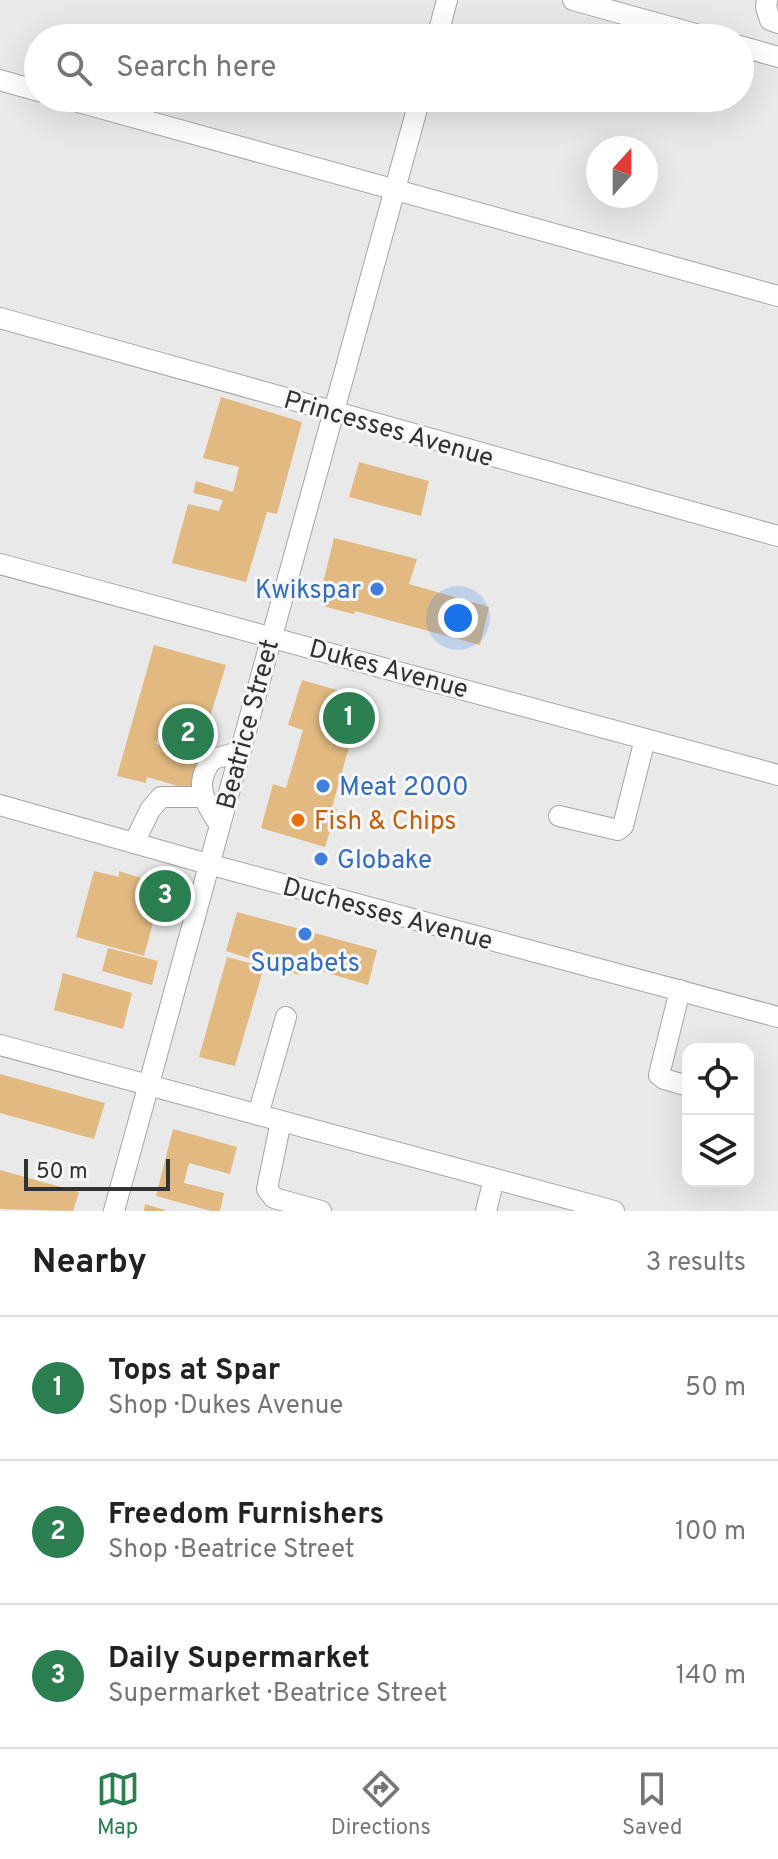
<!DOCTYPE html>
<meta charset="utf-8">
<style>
body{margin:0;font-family:Overpass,sans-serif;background:#f2f2f2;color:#222}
.controls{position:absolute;right:24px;bottom:24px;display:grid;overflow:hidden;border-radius:16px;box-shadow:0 8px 32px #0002}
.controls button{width:72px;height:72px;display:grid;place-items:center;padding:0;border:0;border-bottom:2px solid #e0e0e0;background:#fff;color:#222;font:40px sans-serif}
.compass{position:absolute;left:586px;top:136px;width:72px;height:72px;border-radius:50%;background:#fff;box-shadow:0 8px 32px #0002;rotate:21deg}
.scale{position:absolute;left:24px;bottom:20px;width:146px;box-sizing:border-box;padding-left:8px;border:4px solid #323232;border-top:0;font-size:22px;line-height:28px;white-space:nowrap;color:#323232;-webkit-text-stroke:6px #f6f7f8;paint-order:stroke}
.you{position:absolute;left:458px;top:618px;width:28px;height:28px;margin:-20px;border:6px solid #fff;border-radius:50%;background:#1a73e8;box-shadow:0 0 0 12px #1a73e833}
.badge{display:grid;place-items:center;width:52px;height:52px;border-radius:50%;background:#2b7e50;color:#fff;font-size:26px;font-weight:700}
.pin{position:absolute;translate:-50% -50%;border:4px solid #fff;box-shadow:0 2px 8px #0006}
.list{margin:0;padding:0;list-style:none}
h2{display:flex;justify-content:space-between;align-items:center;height:104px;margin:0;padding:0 32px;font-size:34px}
h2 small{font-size:26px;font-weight:400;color:#767676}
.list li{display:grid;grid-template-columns:52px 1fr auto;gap:24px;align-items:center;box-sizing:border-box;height:144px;padding:0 32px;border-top:2px solid #e0e0e0}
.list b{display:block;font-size:30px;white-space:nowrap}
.list p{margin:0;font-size:26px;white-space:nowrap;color:#767676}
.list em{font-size:26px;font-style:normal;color:#767676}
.icon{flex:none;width:44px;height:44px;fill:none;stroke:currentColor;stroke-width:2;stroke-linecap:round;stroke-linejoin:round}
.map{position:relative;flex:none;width:778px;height:1211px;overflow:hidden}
.search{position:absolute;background:#fff;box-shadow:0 8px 32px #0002;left:24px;right:24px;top:24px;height:88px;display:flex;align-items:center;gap:20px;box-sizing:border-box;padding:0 28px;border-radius:44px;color:#767676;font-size:30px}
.sheet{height:536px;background:#fff}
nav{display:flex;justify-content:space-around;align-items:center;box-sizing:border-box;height:112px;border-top:2px solid #e0e0e0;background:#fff;font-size:22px;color:#767676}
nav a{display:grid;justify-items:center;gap:4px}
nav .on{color:#2b7e50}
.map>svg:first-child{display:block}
.building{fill:#e2ba81}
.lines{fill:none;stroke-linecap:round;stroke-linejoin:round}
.minor-casing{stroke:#a5a5a6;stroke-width:22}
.minor{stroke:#fff;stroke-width:20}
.shop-dot{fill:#3f7fe0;stroke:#f6f7f8;stroke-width:3}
.food-dot{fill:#e8710a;stroke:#f6f7f8;stroke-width:3}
.labels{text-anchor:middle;stroke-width:6;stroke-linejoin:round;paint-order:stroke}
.street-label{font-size:26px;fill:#323232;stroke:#f6f7f8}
.shop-label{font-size:26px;fill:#366cbe;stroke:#f6f7f8;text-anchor:start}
.food-label{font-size:26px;fill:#c56008;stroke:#f6f7f8;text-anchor:start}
</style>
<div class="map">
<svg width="778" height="1211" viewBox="0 0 778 1211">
<rect width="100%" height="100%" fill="#e9e9ea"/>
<g class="building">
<polygon points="221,397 302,422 277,514 267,512 246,582 172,563 188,504 219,511 223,500 193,493 196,481 233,492 239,467 203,458"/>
<polygon points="359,462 429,481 421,516 349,497"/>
<polygon points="334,538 417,559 409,584 489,607 480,645 355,611 354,614 326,607 319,599"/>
<polygon points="154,645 226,665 205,733 163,721 156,744 208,759 199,792 147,777 146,783 117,776"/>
<polygon points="302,680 375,701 363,740 352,737 332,807 337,809 325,847 261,828 273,784 286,788 303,730 288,725"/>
<polygon points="94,871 119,877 119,871 163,885 144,956 76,937"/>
<polygon points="237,912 377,950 368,985 301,965 299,975 226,951"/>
<polygon points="108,948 158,961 152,985 102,971"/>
<polygon points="227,957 264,967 235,1066 199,1057"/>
<polygon points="63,973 132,993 123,1029 54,1010"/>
<polygon points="0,1074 105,1103 94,1139 0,1113"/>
<polygon points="173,1129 237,1147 230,1174 189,1163 184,1183 224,1193 220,1211 211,1211 156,1196"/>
<polygon points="0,1170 79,1192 73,1211 0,1209"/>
<polygon points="145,1204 165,1210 165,1211 144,1211"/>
</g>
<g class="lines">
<g class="minor-casing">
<g id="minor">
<polyline points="573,0 710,38"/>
<polyline points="767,0 766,7 770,20 778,23"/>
<polyline points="437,38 447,0"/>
<polyline points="740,46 778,57"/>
<polyline points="0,80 38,91"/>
<polyline points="64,98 778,296"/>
<polyline points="0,318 778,536"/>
<polyline points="0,564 778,775"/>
<polyline points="0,805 208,864 778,1017"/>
<polyline points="559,816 618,830 623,826 645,739"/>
<path d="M219,824C205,802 192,783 213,759L239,752"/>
<polyline points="134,843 150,810 161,797 202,797"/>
<polyline points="680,990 659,1075 664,1079 688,1086"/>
<polyline points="0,1045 614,1211"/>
<polyline points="258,1115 286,1017"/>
<polyline points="281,1121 267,1189 274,1198 321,1211"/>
<polyline points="114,1211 420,98"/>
<polyline points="486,1211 494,1179"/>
</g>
</g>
<use href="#minor" class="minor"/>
</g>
<g class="shop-dot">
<circle cx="377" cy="589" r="8"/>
<circle cx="323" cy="786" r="8"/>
<circle cx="321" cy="859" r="8"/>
<circle cx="305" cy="934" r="8"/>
</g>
<circle class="food-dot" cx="298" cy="820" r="8"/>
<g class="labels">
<g class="street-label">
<text transform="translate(389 428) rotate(16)" y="9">Princesses Avenue</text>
<text transform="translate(389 668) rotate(15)" y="9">Dukes Avenue</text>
<text transform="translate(247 724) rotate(-75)" y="9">Beatrice Street</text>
<text transform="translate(388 913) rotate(15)" y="9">Duchesses Avenue</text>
</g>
<g class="shop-label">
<text x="361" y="598" text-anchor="end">Kwikspar</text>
<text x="339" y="795">Meat 2000</text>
<text x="337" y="868">Globake</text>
<text x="305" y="971" text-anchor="middle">Supabets</text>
</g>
<g class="food-label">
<text x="314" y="829">Fish &amp; Chips</text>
</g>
</g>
</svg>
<div class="controls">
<button><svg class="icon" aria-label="locate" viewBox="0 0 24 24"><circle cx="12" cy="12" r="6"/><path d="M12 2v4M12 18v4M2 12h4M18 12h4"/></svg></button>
<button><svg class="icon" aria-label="layers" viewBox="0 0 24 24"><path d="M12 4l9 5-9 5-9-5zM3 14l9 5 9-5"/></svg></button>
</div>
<svg class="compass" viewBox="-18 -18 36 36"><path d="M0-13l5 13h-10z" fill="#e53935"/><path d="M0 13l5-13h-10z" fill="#767676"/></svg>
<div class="scale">50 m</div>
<div class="you"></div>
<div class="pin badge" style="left:349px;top:718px">1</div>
<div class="pin badge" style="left:188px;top:734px">2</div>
<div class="pin badge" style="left:165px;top:896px">3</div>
<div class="search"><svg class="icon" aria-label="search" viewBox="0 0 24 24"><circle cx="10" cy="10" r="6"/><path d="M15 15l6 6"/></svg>Search here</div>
</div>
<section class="sheet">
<h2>Nearby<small>3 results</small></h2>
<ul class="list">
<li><span class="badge">1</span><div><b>Tops at Spar</b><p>Shop · Dukes Avenue</p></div><em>50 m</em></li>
<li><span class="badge">2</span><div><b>Freedom Furnishers</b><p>Shop · Beatrice Street</p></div><em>100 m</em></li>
<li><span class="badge">3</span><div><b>Daily Supermarket</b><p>Supermarket · Beatrice Street</p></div><em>140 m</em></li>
</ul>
</section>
<nav>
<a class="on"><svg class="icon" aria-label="map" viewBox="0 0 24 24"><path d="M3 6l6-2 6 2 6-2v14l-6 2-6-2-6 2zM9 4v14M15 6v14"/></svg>Map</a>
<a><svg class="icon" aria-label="directions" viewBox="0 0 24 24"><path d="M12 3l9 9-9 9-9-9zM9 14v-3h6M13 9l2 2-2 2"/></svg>Directions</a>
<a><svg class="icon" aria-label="saved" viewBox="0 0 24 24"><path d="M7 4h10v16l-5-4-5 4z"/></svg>Saved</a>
</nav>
